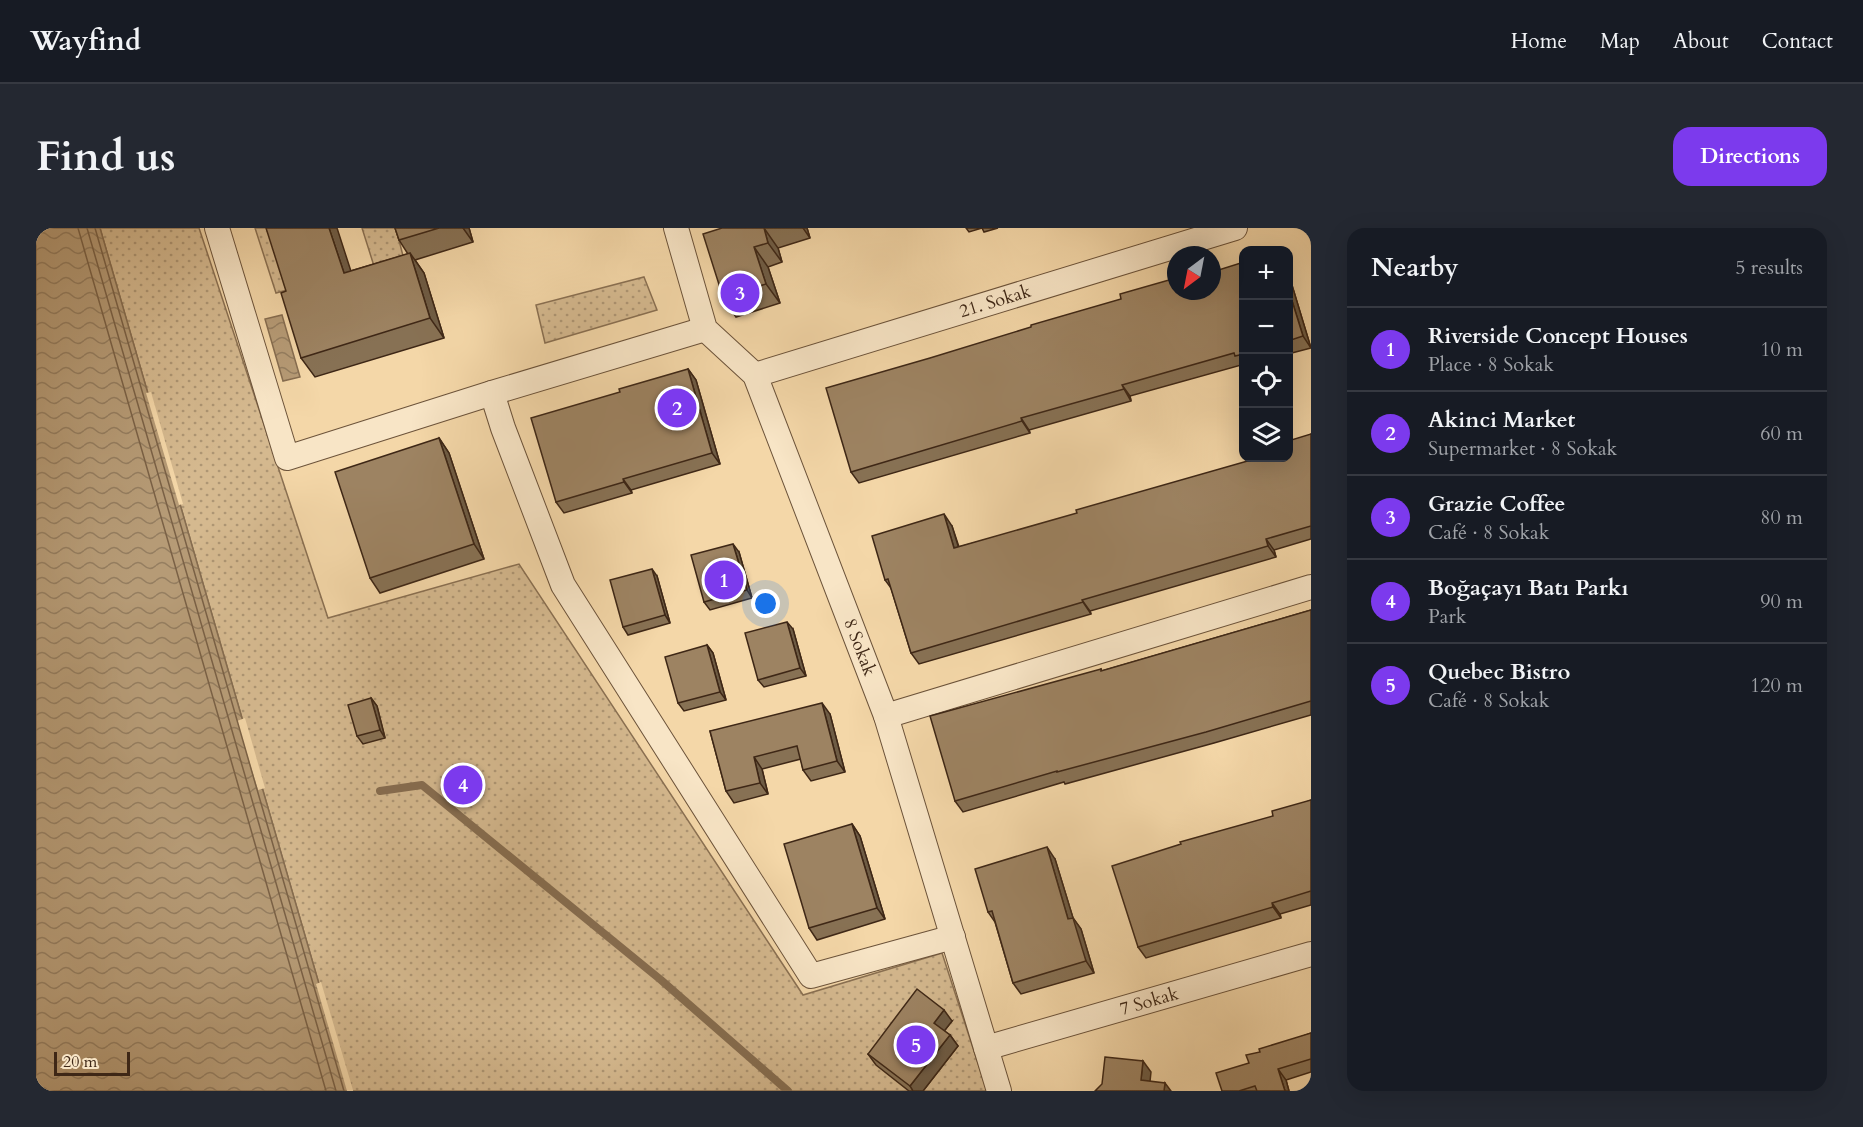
<!DOCTYPE html>
<meta charset="utf-8">
<style>
body{margin:0;font-family:Cardo,serif;background:#242831;color:#f1f3f6}
.controls{position:absolute;right:18px;top:18px;display:grid;overflow:hidden;border-radius:12px;box-shadow:0 6px 24px #0002}
.controls button{width:54px;height:54px;display:grid;place-items:center;padding:0;border:0;border-bottom:2px solid #363941;background:#171b24;color:#f1f3f6;font:30px sans-serif}
.compass{position:absolute;left:1131px;top:18px;width:54px;height:54px;border-radius:50%;background:#171b24;box-shadow:0 6px 24px #0002;rotate:212deg}
.scale{position:absolute;left:18px;bottom:15px;width:76px;box-sizing:border-box;padding-left:6px;border:3px solid #3e2716;border-top:0;font-size:16px;line-height:21px;white-space:nowrap;color:#3e2716;-webkit-text-stroke:4px #f8e5c6;paint-order:stroke}
.you{position:absolute;left:730px;top:376px;width:21px;height:21px;margin:-15px;border:4px solid #fff;border-radius:50%;background:#1a73e8;box-shadow:0 0 0 9px #1a73e833}
.badge{display:grid;place-items:center;width:39px;height:39px;border-radius:50%;background:#7c3aed;color:#fff;font-size:20px;font-weight:700}
.pin{position:absolute;translate:-50% -50%;border:3px solid #fff;box-shadow:0 2px 6px #0006}
.list{margin:0;padding:0;list-style:none}
h2{display:flex;justify-content:space-between;align-items:center;height:78px;margin:0;padding:0 24px;font-size:26px}
h2 small{font-size:20px;font-weight:400;color:#9ea1a6}
.list li{display:grid;grid-template-columns:39px 1fr auto;gap:18px;align-items:center;box-sizing:border-box;height:84px;padding:0 24px;border-top:2px solid #363941}
.list b{display:block;font-size:22px;white-space:nowrap}
.list p{margin:0;font-size:20px;white-space:nowrap;color:#9ea1a6}
.list em{font-size:20px;font-style:normal;color:#9ea1a6}
.icon{flex:none;width:33px;height:33px;fill:none;stroke:currentColor;stroke-width:2;stroke-linecap:round;stroke-linejoin:round}
.map{position:relative;flex:none;width:1275px;height:863px;overflow:hidden;border-radius:18px}
header{display:flex;align-items:center;gap:36px;box-sizing:border-box;height:84px;padding:0 30px;background:#171b24;border-bottom:2px solid #363941}
header strong{font-size:28px}
nav{display:flex;gap:33px;margin-inline-start:auto;font-size:21px}
.intro{display:flex;align-items:center;justify-content:space-between;box-sizing:border-box;height:144px;padding:0 36px}
h1{margin:0;font-size:42px}
.button{padding:15px 27px;border-radius:18px;background:#7c3aed;color:#fff;font-size:21px;font-weight:700}
main{display:flex;gap:36px;padding:0 36px}
aside{flex:1;background:#171b24;border-radius:18px;box-shadow:0 6px 24px #0002}
.map>svg:first-child{display:block}
.green{fill:url(#green-dots);stroke:#8a7052;stroke-width:1.5}
.water{fill:url(#water-waves);stroke:#866d50;stroke-width:1.5}
.pier{fill:#f4d7a8}
.lines{fill:none;stroke-linecap:round;stroke-linejoin:round}
.shore{stroke:#7a6146;stroke-width:1.5}
.stream{stroke:#866d50;stroke-width:8}
.street-casing{stroke:#6c533a;stroke-width:26}
.street{stroke:#f8e5c6;stroke-width:24}
.wall{fill:#877154;stroke:#3e2716;stroke-width:1.5}
.shaded-wall{fill:#6e5c45;stroke:#3e2716;stroke-width:1.5}
.building{fill:#9d8362;stroke:#3e2716;stroke-width:1.5}
.labels{text-anchor:middle;stroke-width:4.5;stroke-linejoin:round;paint-order:stroke}
.street-label{font-size:18px;fill:#3e2716;stroke:#f8e5c6}
</style>
<header>
<strong>Wayfind</strong>
<nav><a>Home</a><a>Map</a><a>About</a><a>Contact</a></nav>
</header>
<div class="intro"><h1>Find us</h1><a class="button">Directions</a></div>
<main>
<div class="map">
<svg width="1275" height="863" viewBox="0 0 1275 863">
<defs>
<pattern id="green-dots" width="8" height="8" patternUnits="userSpaceOnUse" patternTransform="scale(1.5)"><rect width="8" height="8" fill="#d5b98f"/><path d="M2 2h.1M6 6h.1" fill="none" stroke="#ae9674" stroke-width="1.8" stroke-linecap="round"/></pattern>
<pattern id="water-waves" width="16" height="10" patternUnits="userSpaceOnUse" patternTransform="scale(1.5)"><rect width="16" height="10" fill="#b69b76"/><path d="M0 5q4-4 8 0t8 0" fill="none" stroke="#957e60"/></pattern>
</defs>
<rect width="100%" height="100%" fill="#f4d7a8"/>
<filter id="stains"><feTurbulence type="fractalNoise" baseFrequency=".00333" numOctaves="4"/><feColorMatrix values="0 0 0 0 .2 0 0 0 0 .09 0 0 0 0 .02 0 0 0 .5 -.17"/></filter>
<radialGradient id="worn" r=".72"><stop offset=".6" stop-color="#630" stop-opacity="0"/><stop offset="1" stop-color="#630" stop-opacity=".3"/></radialGradient>
<g class="green">
<polygon points="64,0 163,0 292,390 483,336 767,767 906,725 951,863 314,863"/>
<polygon points="219,0 232,0 251,62 240,65"/>
<polygon points="326,0 360,0 367,28 338,38"/>
<polygon points="608,49 621,82 509,115 500,77"/>
</g>
<g class="water">
<polygon points="0,0 64,0 314,863 0,863"/>
<polygon points="246,87 264,149 247,153 229,91"/>
</g>
<g class="pier">
<polygon points="115,164 147,276 143,277 110,165"/>
<polygon points="209,490 229,560 222,562 201,493"/>
<polygon points="285,754 317,862 317,863 311,863 280,756"/>
</g>
<g class="lines">
<g class="shore">
<polyline points="42,0 290,863"/>
<polyline points="51,0 300,863"/>
<polyline points="59,0 308,863"/>
</g>
<polyline class="stream" points="344,563 386,557 625,752 752,863"/>
<g class="street-casing">
<g id="street">
<polyline points="181,0 251,230 456,165 669,101"/>
<polyline points="640,0 669,101 719,147 850,488 963,863"/>
<polyline points="719,147 1199,0"/>
<polyline points="456,165 467,200 527,357 775,748 917,709"/>
<polyline points="850,488 1275,359"/>
<polyline points="950,820 1275,726"/>
</g>
</g>
<use href="#street" class="street"/>
</g>
<g class="wall">
<polygon points="359,0 433,0 437,14 379,32 388,45 408,110 279,149 265,130 315,43 372,26 363,12"/>
<polygon points="686,0 771,0 774,10 742,20 746,34 732,39 744,75 700,89 687,69"/>
<polygon points="930,0 962,0 948,4 946,0 933,4"/>
<polygon points="1208,34 1208,139 1205,137 1094,168 1095,173 993,202 994,205 823,255 815,244 1140,63"/>
<polygon points="1252,44 1275,120 1252,126"/>
<polygon points="652,141 660,152 684,236 595,262 596,265 528,285 520,274"/>
<polygon points="1275,206 1275,311 1238,322 1240,329 1054,383 1055,386 883,436 875,425 855,360 849,352 916,298 923,319 1252,230"/>
<polygon points="403,210 413,225 448,331 344,365 334,350"/>
<polygon points="703,324 716,370 674,382 668,374"/>
<polygon points="621,348 634,395 592,407 587,399"/>
<polygon points="1275,382 1275,487 1178,515 1029,556 1028,554 927,584 919,573 1065,441 1066,443"/>
<polygon points="757,401 770,448 728,459 722,452"/>
<polygon points="671,417 677,425 690,472 648,483 642,475"/>
<polygon points="335,470 341,478 349,510 327,516 321,508"/>
<polygon points="794,486 809,544 775,553 767,542 765,531 726,541 732,566 698,575 690,563 674,503"/>
<polygon points="1275,572 1275,677 1244,686 1245,690 1110,730 1102,719 1237,588"/>
<polygon points="816,596 824,608 849,691 781,712 773,700"/>
<polygon points="1019,631 1037,690 1045,701 1058,745 985,766 977,755 959,694 952,684"/>
<polygon points="916,793 908,803 914,807 922,818 887,863 873,863 840,837 832,826"/>
<polygon points="1275,805 1275,844 1250,852 1253,863 1186,863 1224,824"/>
</g>
<g class="shaded-wall">
<polygon points="293,0 301,0 322,65 308,45"/>
<polygon points="427,0 433,0 437,14"/>
<polygon points="728,0 742,20 746,34 732,15"/>
<polygon points="767,0 771,0 774,10"/>
<polygon points="718,19 732,39 744,75 730,56"/>
<polygon points="374,25 388,45 408,110 394,90"/>
<polygon points="1252,44 1275,120 1267,108 1252,60"/>
<polygon points="652,141 660,152 684,236 676,225"/>
<polygon points="1086,157 1094,168 1095,173 1088,161"/>
<polygon points="985,190 993,202 994,205 986,193"/>
<polygon points="403,210 413,225 448,331 438,316"/>
<polygon points="587,251 595,262 596,265 588,254"/>
<polygon points="908,286 916,298 926,331 918,320"/>
<polygon points="1230,311 1238,322 1240,329 1232,318"/>
<polygon points="697,316 703,324 716,370 711,362"/>
<polygon points="616,341 621,348 634,395 629,387"/>
<polygon points="1046,372 1054,383 1055,386 1047,374"/>
<polygon points="751,394 757,401 770,448 764,440"/>
<polygon points="671,417 677,425 690,472 684,464"/>
<polygon points="335,470 341,478 349,510 344,502"/>
<polygon points="786,475 794,486 809,544 801,533"/>
<polygon points="718,529 726,541 732,566 724,555"/>
<polygon points="816,596 824,608 849,691 841,680"/>
<polygon points="1011,619 1019,631 1037,690 1045,701 1058,745 1050,733 1032,691"/>
<polygon points="1236,675 1244,686 1245,690 1237,679"/>
<polygon points="908,782 916,793 906,806 898,795"/>
<polygon points="914,807 922,818 887,863 877,863 874,858"/>
<polygon points="1107,833 1115,844 1113,863 1105,852"/>
<polygon points="1242,841 1250,852 1253,863 1249,863"/>
<polygon points="1129,855 1135,863 1128,863"/>
</g>
<g class="building">
<polygon points="230,0 293,0 308,45 374,25 394,90 265,130 245,65 250,63"/>
<polygon points="359,0 403,0 363,12"/>
<polygon points="686,0 729,0 728,0 732,15 718,19 730,56 687,69 667,6"/>
<polygon points="1208,34 1208,126 1199,128 1198,125 1086,157 1088,161 985,190 986,193 815,244 790,160 894,130 995,99 995,97 1085,71 1084,66 1140,50 1140,63 1176,63 1176,44"/>
<polygon points="1252,60 1267,108 1252,113"/>
<polygon points="652,141 676,225 587,251 588,254 520,274 495,190 584,164 583,161"/>
<polygon points="1275,206 1275,298 1230,311 1232,318 1046,372 1047,374 875,425 852,351 849,352 836,308 908,286 918,320 1041,285 1040,282 1222,230 1252,230 1252,213"/>
<polygon points="403,210 438,316 334,350 299,244"/>
<polygon points="697,316 711,362 668,374 655,327"/>
<polygon points="616,341 629,387 587,399 574,352"/>
<polygon points="1275,382 1275,473 1170,504 1021,544 1021,543 919,573 894,488 1065,441 1065,443"/>
<polygon points="751,394 764,440 722,452 709,405"/>
<polygon points="671,417 684,464 642,475 629,429"/>
<polygon points="335,470 344,502 321,508 312,477"/>
<polygon points="786,475 801,533 767,542 761,518 718,529 724,555 690,563 674,503"/>
<polygon points="1275,572 1275,663 1236,675 1237,679 1102,719 1076,638 1145,616 1144,614 1237,588 1236,583"/>
<polygon points="816,596 841,680 773,700 748,616"/>
<polygon points="1011,619 1032,691 1037,690 1050,733 977,755 956,683 952,684 939,641"/>
<polygon points="881,761 908,782 898,795 914,807 874,858 832,826"/>
<polygon points="1275,805 1275,831 1242,841 1249,863 1221,863 1219,858 1203,863 1186,863 1180,845 1213,835 1210,827 1224,824 1223,821"/>
<polygon points="1069,829 1107,833 1105,852 1129,855 1128,863 1059,863 1066,856"/>
</g>
<g class="labels">
<g class="street-label">
<text transform="translate(959 73) rotate(-17)" y="6">21. Sokak</text>
<text transform="translate(824 419) rotate(69)" y="6">8 Sokak</text>
<text transform="translate(1113 773) rotate(-16)" y="6">7 Sokak</text>
</g>
</g>
<rect width="100%" height="100%" filter="url(#stains)"/>
<rect width="100%" height="100%" fill="url(#worn)"/>
</svg>
<div class="controls">
<button>+</button>
<button>−</button>
<button><svg class="icon" aria-label="locate" viewBox="0 0 24 24"><circle cx="12" cy="12" r="6"/><path d="M12 2v4M12 18v4M2 12h4M18 12h4"/></svg></button>
<button><svg class="icon" aria-label="layers" viewBox="0 0 24 24"><path d="M12 4l9 5-9 5-9-5zM3 14l9 5 9-5"/></svg></button>
</div>
<svg class="compass" viewBox="-18 -18 36 36"><path d="M0-13l5 13h-10z" fill="#e53935"/><path d="M0 13l5-13h-10z" fill="#9ea1a6"/></svg>
<div class="scale">20 m</div>
<div class="you"></div>
<div class="pin badge" style="left:688px;top:352px">1</div>
<div class="pin badge" style="left:641px;top:180px">2</div>
<div class="pin badge" style="left:704px;top:65px">3</div>
<div class="pin badge" style="left:427px;top:557px">4</div>
<div class="pin badge" style="left:880px;top:817px">5</div>
</div>
<aside>
<h2>Nearby<small>5 results</small></h2>
<ul class="list">
<li><span class="badge">1</span><div><b>Riverside Concept Houses</b><p>Place · 8 Sokak</p></div><em>10 m</em></li>
<li><span class="badge">2</span><div><b>Akinci Market</b><p>Supermarket · 8 Sokak</p></div><em>60 m</em></li>
<li><span class="badge">3</span><div><b>Grazie Coffee</b><p>Café · 8 Sokak</p></div><em>80 m</em></li>
<li><span class="badge">4</span><div><b>Boğaçayı Batı Parkı</b><p>Park</p></div><em>90 m</em></li>
<li><span class="badge">5</span><div><b>Quebec Bistro</b><p>Café · 8 Sokak</p></div><em>120 m</em></li>
</ul>
</aside>
</main>
